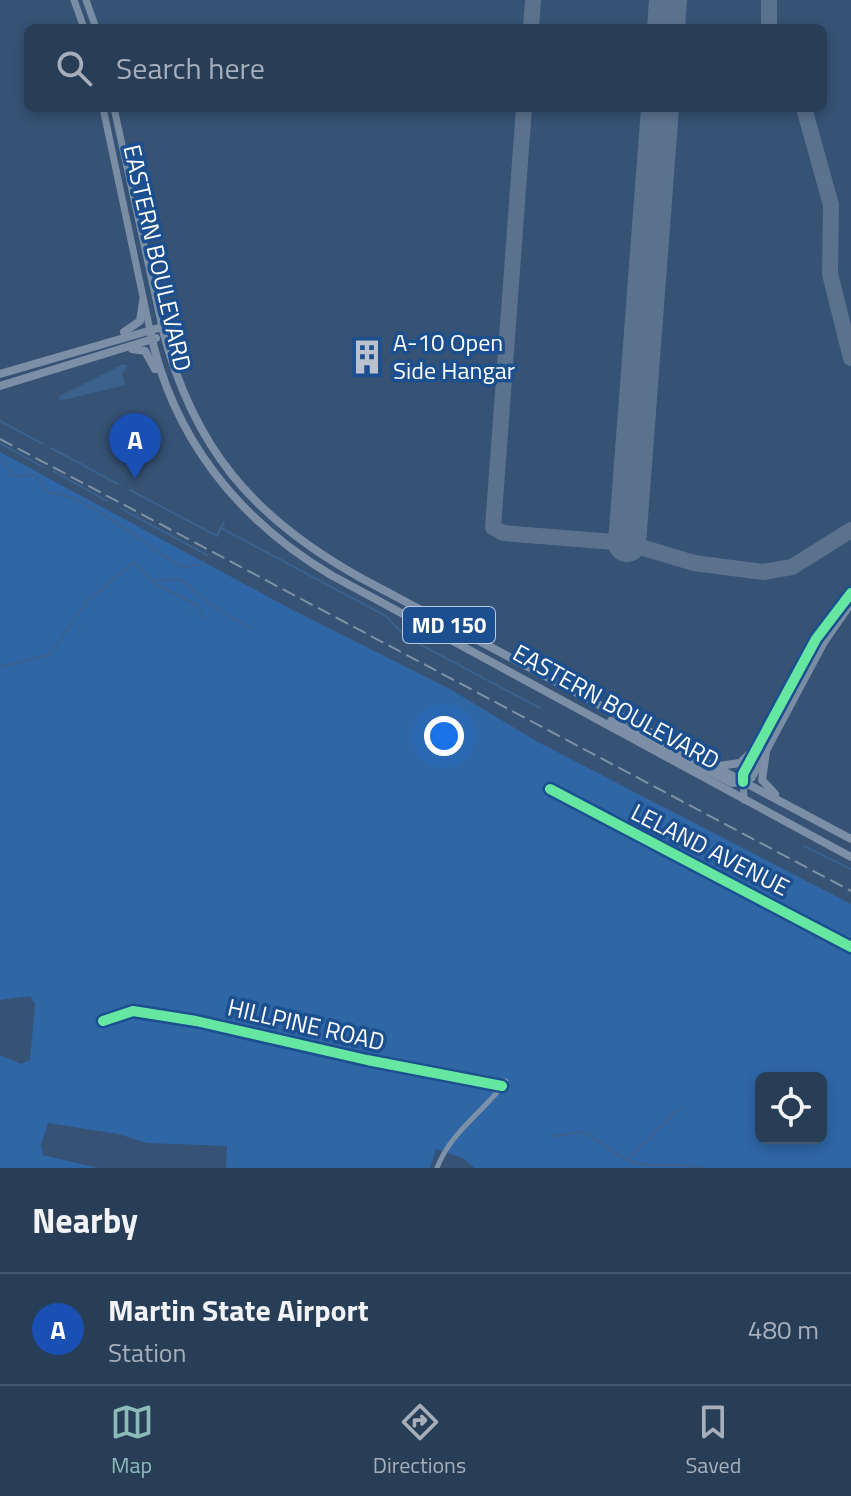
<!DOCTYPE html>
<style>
body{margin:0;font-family:"Titillium Web",sans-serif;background:#344961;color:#f1f3f6}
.controls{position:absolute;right:24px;bottom:24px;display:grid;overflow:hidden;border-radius:12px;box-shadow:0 4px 12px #0003}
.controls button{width:72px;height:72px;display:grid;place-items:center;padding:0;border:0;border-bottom:2px solid #44576d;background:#283e57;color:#f1f3f6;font:40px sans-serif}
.you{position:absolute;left:444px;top:736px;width:28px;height:28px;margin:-20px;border:6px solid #fff;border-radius:50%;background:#1a73e8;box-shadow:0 0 0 12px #1a73e833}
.badge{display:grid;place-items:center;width:52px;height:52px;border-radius:50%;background:#8bbbb9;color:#fff;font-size:26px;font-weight:700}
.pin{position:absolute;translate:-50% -66px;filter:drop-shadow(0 2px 4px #0008)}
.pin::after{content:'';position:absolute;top:42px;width:28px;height:24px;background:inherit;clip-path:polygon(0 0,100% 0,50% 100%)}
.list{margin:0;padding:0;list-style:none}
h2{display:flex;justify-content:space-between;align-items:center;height:104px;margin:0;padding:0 32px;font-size:34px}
h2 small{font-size:26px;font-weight:400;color:#a5aeba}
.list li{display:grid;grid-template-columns:52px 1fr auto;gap:24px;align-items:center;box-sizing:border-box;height:112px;padding:0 32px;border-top:2px solid #44576d}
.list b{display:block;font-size:30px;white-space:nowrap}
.list p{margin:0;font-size:26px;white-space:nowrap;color:#a5aeba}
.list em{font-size:26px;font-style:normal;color:#a5aeba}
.icon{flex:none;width:44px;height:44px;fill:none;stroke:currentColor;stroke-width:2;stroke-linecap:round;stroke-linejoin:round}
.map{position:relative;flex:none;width:851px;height:1168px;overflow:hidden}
.search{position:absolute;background:#283e57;box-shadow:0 4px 12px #0003;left:24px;right:24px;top:24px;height:88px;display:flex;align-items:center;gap:20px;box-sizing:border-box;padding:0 28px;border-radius:12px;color:#a5aeba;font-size:30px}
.sheet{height:216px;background:#283e57}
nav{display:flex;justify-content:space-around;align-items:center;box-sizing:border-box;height:112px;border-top:2px solid #44576d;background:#283e57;font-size:22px;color:#a5aeba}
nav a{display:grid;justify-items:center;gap:4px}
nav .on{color:#8bbbb9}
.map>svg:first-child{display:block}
.green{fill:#2f66a5;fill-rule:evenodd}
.water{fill:#3b618d}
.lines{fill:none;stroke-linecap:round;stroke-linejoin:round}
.stream{stroke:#3b618d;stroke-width:2}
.taxiway{stroke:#5a728e;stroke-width:16}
.runway{stroke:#5a728e;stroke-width:38}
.street{stroke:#7d92a8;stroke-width:5}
.secondary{stroke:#798da4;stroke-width:7}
.primary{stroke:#7d8ea7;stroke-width:8}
.rail{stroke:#7e92a7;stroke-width:2;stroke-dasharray:14 6;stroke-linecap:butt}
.cycleway-casing{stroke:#1b4f8f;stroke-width:15}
.cycleway{stroke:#66e7a1;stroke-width:10}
.labels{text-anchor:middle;stroke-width:7;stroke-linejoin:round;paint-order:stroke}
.shield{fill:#1b4f8f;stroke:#bbcadd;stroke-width:2}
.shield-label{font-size:22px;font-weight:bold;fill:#fff}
.street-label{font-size:24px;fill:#fff;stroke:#1b4f8f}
.poi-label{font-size:24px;fill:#fff;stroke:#1b4f8f;text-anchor:start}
</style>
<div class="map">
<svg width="851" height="1168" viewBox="0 0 851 1168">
<rect width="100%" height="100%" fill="#365274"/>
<path class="green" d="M0,452L289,608L450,689L538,742L851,904V1168H474L463,1158L436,1149L430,1168H226L227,1146L147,1143L118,1134L48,1123L41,1145L43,1155L98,1168H0V1055L21,1064L30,1060L35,1004L30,996L0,1000ZM761,1078H821V1138H761Z"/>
<polygon class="water" points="123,364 128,366 122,374 126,385 59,401 60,396"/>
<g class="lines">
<g class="stream">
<polyline points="0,421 43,444"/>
<polyline points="0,443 43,467"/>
<polyline points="51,448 118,484"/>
<path d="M0,459L6,463L12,476L35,475L49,493C84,491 150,550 182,567L200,565L204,561"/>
<polyline points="53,471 107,501"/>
<polyline points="130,490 217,536 224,522"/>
<polyline points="120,508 207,555"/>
<polyline points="221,528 386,616 406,637 540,708"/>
<polyline points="154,580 180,579 211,605 250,628"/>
<polyline points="0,667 49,655 87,601 134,562 157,585 199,606 204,619"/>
<polyline points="804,846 851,869"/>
<path d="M553,1136L584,1132C603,1142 619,1160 640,1164C662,1168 682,1162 704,1168"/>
<polyline points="628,1158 679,1108"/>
</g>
<g class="taxiway">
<polyline points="531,28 533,0"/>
<polyline points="769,28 769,0"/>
<polyline points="524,108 493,527 503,533 627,543 694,563 763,572 792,567 851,530"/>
<polyline points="804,108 831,205 830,274 851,358"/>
</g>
<g class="runway">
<polyline points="666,28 668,0"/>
<polyline points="627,543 660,108"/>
</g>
<g class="street">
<polyline points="550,789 851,947"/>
<polyline points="103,1021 133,1011 196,1021 367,1060 502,1086"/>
<path d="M437,1168C451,1131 484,1112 506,1081"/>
</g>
<g class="secondary">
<polyline points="74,0 84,28"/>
<polyline points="86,0 96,28"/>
<polyline points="103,108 150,330"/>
<polyline points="114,108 162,327"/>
<polyline points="743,782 752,778 824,643 851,604"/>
<polyline points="744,800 743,774 816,639 851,593"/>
</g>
<g class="primary">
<path d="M150,330C172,437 238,520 331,575L851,857"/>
<polyline points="124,332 140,321 143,301"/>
<polyline points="132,349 145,351 155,369"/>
<path d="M0,374L162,327C193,448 253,518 361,578L851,839"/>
<polyline points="0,386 156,338"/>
<polyline points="611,721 732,783 742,782"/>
<polyline points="766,752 762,780 775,794"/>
<polyline points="718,766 740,763 758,746"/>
</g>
<polyline class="rail" points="0,439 851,891"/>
<g class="cycleway-casing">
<g id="cycleway">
<polyline points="743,782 743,774 816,639 851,593"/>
<polyline points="550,789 851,947"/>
<polyline points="103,1021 133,1011 196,1021 367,1060 502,1086"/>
</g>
</g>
<use href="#cycleway" class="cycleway"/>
</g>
<defs>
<g id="building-bare" transform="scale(2.76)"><path d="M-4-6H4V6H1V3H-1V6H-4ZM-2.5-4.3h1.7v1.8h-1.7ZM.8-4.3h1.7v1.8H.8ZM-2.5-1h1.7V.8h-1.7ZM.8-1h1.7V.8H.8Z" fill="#b9c2ce" stroke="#1b4f8f" stroke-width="2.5" paint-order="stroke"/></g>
</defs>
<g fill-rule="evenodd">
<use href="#building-bare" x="367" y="357"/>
</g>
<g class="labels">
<rect class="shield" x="403" y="607" width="92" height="36" rx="6"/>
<g class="shield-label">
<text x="449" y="633">MD 150</text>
</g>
<g class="street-label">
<text transform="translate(157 258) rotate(77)" y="8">EASTERN BOULEVARD</text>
<text transform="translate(616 707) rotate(29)" y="8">EASTERN BOULEVARD</text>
<text transform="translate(710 850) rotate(27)" y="8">LELAND AVENUE</text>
<text transform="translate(306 1025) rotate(13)" y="8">HILLPINE ROAD</text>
</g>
<g class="poi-label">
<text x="393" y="351">A-10 Open<tspan x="393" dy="28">Side Hangar</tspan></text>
</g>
</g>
</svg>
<div class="controls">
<button><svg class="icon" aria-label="locate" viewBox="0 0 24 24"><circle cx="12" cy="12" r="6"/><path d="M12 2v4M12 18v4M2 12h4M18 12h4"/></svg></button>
</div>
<div class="you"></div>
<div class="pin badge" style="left:135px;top:479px;background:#1a4fb4">A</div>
<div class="search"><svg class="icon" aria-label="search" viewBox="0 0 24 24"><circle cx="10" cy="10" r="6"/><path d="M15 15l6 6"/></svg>Search here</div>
</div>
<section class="sheet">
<h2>Nearby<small></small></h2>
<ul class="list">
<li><span class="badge" style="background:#1a4fb4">A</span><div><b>Martin State Airport</b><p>Station</p></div><em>480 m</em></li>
</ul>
</section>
<nav>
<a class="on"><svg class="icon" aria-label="map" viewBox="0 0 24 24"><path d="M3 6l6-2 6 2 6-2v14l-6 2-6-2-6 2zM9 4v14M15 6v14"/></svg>Map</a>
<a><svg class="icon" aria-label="directions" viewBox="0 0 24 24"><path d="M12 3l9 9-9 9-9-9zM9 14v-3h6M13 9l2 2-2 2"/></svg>Directions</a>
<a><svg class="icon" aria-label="saved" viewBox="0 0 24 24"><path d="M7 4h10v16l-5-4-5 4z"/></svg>Saved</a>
</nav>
